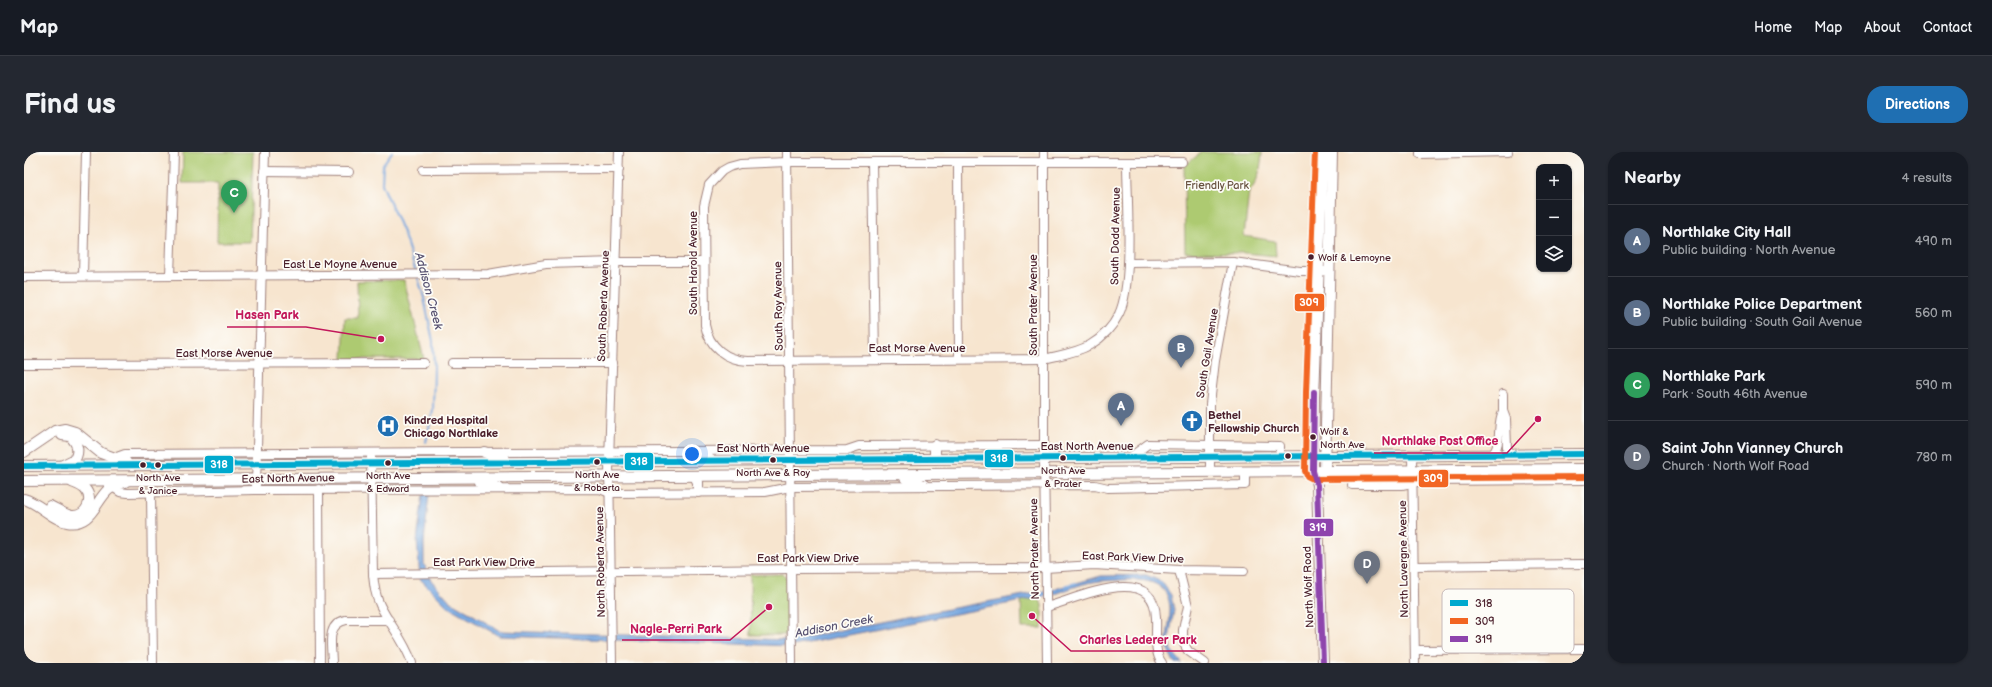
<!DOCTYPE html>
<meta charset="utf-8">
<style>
body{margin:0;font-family:"Balsamiq Sans",sans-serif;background:#242831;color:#f1f3f6}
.controls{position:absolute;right:12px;top:12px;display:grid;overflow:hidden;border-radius:8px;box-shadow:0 1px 3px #0004}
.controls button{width:36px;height:36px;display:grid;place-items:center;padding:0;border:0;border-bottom:1px solid #363941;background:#171b24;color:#f1f3f6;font:20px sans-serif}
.you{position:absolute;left:668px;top:302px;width:14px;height:14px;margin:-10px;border:3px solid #fff;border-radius:50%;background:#1a73e8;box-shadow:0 0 0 6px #1a73e833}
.badge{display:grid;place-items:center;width:26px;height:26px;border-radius:50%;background:#1f6fb2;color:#fff;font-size:13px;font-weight:700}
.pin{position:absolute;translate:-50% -33px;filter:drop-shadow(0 1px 2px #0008)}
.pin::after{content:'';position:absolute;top:21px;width:14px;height:12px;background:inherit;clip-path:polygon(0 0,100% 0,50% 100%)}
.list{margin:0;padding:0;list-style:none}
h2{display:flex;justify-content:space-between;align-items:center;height:52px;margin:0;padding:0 16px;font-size:17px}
h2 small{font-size:13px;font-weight:400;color:#9ea1a6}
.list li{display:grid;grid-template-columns:26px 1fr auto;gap:12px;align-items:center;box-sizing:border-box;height:72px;padding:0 16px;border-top:1px solid #363941}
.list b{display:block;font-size:15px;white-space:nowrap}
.list p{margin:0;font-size:13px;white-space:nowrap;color:#9ea1a6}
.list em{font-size:13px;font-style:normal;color:#9ea1a6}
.icon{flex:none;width:22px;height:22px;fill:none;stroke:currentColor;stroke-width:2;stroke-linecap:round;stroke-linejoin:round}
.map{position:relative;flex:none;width:1560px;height:511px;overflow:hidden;border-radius:16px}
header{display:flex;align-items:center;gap:24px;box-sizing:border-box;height:56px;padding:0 20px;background:#171b24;border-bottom:1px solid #363941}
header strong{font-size:19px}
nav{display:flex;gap:22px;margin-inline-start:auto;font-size:14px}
.intro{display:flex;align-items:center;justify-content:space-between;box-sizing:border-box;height:96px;padding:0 24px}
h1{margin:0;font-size:28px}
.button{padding:10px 18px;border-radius:16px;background:#1f6fb2;color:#fff;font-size:14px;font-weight:700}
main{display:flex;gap:24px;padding:0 24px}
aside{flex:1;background:#171b24;border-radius:16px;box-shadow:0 1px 3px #0004}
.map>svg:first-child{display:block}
.green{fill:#adca71;stroke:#7c744e}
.water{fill:#73a4de;stroke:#5e6284}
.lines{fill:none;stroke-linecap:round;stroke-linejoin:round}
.stream{stroke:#73a4de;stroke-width:2}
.minor-casing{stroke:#a0827d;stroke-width:10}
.major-casing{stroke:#a0827d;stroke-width:12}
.minor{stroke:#fff;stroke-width:8}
.major{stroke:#fff;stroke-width:10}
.bus-1-casing{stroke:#fdfcf7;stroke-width:9}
.bus-2-casing{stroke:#fdfcf7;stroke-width:9}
.bus-3-casing{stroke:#fdfcf7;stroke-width:9}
.bus-1{stroke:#00a9ce;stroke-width:6}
.bus-2{stroke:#f26522;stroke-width:6}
.bus-3{stroke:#8e44ad;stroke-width:6}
.bus-dot{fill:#4a1f2b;stroke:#fdfcf7;stroke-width:1.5}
.labels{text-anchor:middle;stroke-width:3.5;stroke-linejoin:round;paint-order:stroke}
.bus-label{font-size:10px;fill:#4a1f2b;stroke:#fdfcf7}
.park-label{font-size:11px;fill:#685240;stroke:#fdfcf7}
.street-label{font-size:11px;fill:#4a1f2b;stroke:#fdfcf7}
.poi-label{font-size:11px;font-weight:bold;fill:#4a1f2b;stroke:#fdfcf7;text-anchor:start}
.water-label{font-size:12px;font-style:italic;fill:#5a5473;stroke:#fdfcf7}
.key{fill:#fdfcf7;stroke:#c7baba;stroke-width:1}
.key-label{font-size:11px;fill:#4a1f2b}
.leader{fill:none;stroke:#c2185b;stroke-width:1.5}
.callout-dot{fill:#c2185b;stroke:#fdfcf7;stroke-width:1.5}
.callout-label{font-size:12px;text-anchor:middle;font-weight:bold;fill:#c2185b;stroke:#fdfcf7;stroke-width:3.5;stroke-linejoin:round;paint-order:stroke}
.line-badge{stroke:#fdfcf7;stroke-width:1.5}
.badge-label{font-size:11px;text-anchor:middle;font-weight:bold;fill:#fff}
</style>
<header>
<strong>Map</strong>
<nav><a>Home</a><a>Map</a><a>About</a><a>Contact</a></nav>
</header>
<div class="intro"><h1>Find us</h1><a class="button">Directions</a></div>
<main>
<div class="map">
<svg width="1560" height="511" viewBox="0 0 1560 511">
<rect width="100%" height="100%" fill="#fdfcf7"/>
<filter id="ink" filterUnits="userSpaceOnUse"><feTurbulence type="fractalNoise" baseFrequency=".025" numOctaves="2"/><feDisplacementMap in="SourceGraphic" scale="8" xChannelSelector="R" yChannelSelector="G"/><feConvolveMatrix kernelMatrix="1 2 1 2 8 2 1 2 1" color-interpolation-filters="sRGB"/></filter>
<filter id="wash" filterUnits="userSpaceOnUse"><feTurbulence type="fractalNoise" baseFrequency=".012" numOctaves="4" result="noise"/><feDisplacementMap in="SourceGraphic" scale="16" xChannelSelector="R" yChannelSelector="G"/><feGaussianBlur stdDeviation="0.9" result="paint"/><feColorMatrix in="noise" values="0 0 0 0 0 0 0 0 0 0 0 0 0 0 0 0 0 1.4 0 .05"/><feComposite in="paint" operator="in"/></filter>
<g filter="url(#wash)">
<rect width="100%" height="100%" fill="#f7e5cf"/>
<g class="green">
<polygon points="159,0 229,0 226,90 193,90 194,31 158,31"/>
<path d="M1178,0H1238C1237,14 1235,29 1225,40L1220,84L1251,89L1252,104L1221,101L1161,100L1160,14Z"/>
<polygon points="380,128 400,207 319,207 321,166 334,166 333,129"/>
<polygon points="758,422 764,426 764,483 727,483 726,423"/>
<polygon points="1015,446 1018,453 1018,476 998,476 997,448"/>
</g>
<path class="water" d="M405,342L400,390V412L407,428L426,449L476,479L769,488L876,466L1027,438L1077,424L1122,423L1138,430L1147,443L1150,458L1145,487L1147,498L1158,511H1151C1137,490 1145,483 1146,461C1147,428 1122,427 1096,428C1087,429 1078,428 1069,430C1055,432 1041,439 1028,443L769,494L475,484L423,454L396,427L393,389L399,343Z"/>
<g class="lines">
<g class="stream">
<polyline points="368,0 359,12 358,32 380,83 392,120"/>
<polyline points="394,126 400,146 409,189 410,216 409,258 402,290"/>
<polyline points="1041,434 1052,431"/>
</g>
</g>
</g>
<g filter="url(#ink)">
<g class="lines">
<g class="minor-casing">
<g id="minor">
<polyline points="763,0 768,511"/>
<polyline points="1020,0 1020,306 1023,511"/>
<polyline points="1396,0 1396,2 1484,0"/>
<polyline points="848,10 851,207"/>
<polyline points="934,10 935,207"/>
<path d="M1103,10C1103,47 1110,130 1095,162C1089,174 1078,186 1066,193C1052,201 1036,203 1020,207L724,209C702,208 685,195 681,173L680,54L685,33L698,19L705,15L716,12L763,10H1158"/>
<polyline points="399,18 595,17"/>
<polyline points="240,19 325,20"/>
<polyline points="1104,111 1209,110 1276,119 1300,119"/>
<polyline points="59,124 62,0"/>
<polyline points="146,124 150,0"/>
<polyline points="0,125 464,122 522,112 592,110 680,110"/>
<polyline points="428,211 589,211"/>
<polyline points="0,212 400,211"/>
<polyline points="1479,242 1479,259 1482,267 1483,296 1488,303"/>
<polyline points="1388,303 1391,511"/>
<path d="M1468,303C1479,291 1472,273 1479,259"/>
<path d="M347,305L349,422C350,433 351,443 356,453C366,474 380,487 388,511"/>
<polyline points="1105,306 1124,292 1256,294 1256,304"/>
<polyline points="87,307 101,302 823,298 835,294 1020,293"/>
<polyline points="1186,320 1186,252 1191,209 1209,110"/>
<polyline points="84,332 96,340 104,341 231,338 576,337 586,341 741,340 766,335 1071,333 1084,336 1221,333 1221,320"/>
<polyline points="232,333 241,0"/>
<polyline points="1328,333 1378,333 1398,329 1560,328"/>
<polyline points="295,337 296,511"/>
<polyline points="127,340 129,511"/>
<polyline points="1390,414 1560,412"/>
<polyline points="1155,418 1164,454 1159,478 1159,490 1164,499 1181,511"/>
<polyline points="349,422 767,417 1021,416 1070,413 1155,418 1220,419"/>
<path d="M1022,455C1051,448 1131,408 1132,466C1133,480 1129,499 1138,511"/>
<polyline points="1391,498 1560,497"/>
<path d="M308,511C308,495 301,472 322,468H365"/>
<polyline points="588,511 585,309 595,0"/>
</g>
</g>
<g class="major-casing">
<g id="major">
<path d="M38,283L46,284C53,291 56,298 51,307L39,313"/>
<polyline points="666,299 684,305"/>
<polyline points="0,300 31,279 41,277 51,280 77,301 102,310"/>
<polyline points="460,300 481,307"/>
<polyline points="911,307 911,293"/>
<polyline points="0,314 1560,302"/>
<polyline points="671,324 674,330 674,340"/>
<polyline points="1298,325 1301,319 1308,0"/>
<polyline points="881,326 900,333"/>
<polyline points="0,329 1560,317"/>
<polyline points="456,330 475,336"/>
<path d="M0,347C15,351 29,368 43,370C67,374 71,350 84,338C89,334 95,332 101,330"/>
<path d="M26,354C33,357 40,363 48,364C63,365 70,347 61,337C57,333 53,332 48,330"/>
<polyline points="1299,511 1293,333 1289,319 1290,245 1299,0"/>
</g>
</g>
<use href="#minor" class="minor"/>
<use href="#major" class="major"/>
<g class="bus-1-casing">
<polyline id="bus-1" points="0,314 1560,302"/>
</g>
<g class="bus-2-casing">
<polyline id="bus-2" points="1291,0 1282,240 1281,319 1283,324 1289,327 1560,325"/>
</g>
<g class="bus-3-casing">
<polyline id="bus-3" points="1290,240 1289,319 1293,333 1299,511"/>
</g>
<use href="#bus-1" class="bus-1"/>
<use href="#bus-2" class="bus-2"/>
<use href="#bus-3" class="bus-3"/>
</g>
</g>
<defs>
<g id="church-disc" transform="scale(1.15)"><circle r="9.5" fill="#1f6fb2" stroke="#fdfcf7"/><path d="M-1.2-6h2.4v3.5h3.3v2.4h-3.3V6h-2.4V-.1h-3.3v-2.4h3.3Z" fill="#fff"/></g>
<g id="hospital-disc" transform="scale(1.15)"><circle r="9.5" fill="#1f6fb2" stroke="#fdfcf7"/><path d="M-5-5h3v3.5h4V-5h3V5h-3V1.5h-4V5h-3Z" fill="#fff"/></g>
</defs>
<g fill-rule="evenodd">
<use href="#church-disc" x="1168" y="269"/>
<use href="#hospital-disc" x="364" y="274"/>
</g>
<g class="bus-dot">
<circle cx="1287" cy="105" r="3.5"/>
<circle cx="1289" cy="285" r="3.5"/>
<circle cx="1264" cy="304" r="3.5"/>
<circle cx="1039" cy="306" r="3.5"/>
<circle cx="749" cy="308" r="3.5"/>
<circle cx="573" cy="310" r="3.5"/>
<circle cx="364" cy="311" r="3.5"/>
<circle cx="119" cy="313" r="3.5"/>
<circle cx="134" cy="313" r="3.5"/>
</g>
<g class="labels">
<g class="bus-label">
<text x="1294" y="109" text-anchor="start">Wolf &amp; Lemoyne</text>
<text x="1296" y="283" text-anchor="start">Wolf &amp;<tspan x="1296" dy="13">North Ave</tspan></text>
<text x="1039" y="322">North Ave<tspan x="1039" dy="13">&amp; Prater</tspan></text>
<text x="749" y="324">North Ave &amp; Roy</text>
<text x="573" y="326">North Ave<tspan x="573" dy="13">&amp; Roberta</tspan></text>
<text x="364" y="327">North Ave<tspan x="364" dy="13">&amp; Edward</tspan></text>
<text x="134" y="329">North Ave<tspan x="134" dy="13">&amp; Janice</tspan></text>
</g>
<g class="park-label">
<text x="1193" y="37">Friendly Park</text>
</g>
<g class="street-label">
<text transform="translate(1091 84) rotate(-89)" y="4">South Dodd Avenue</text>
<text transform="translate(669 111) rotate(-90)" y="4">South Harold Avenue</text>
<text x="316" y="116">East Le Moyne Avenue</text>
<text transform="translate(1009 153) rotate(-90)" y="4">South Prater Avenue</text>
<text transform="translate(579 154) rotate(-88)" y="4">South Roberta Avenue</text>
<text transform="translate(754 154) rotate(-91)" y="4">South Roy Avenue</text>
<text x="893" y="200">East Morse Avenue</text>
<text x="200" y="205">East Morse Avenue</text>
<text transform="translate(1183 201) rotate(-81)" y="4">South Gail Avenue</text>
<text x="1063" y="298">East North Avenue</text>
<text x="739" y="300">East North Avenue</text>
<text transform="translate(264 326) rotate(-1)" y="4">East North Avenue</text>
<text transform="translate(1010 397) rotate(-91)" y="4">North Prater Avenue</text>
<text transform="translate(1109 405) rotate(2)" y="4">East Park View Drive</text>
<text x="784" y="410">East Park View Drive</text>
<text transform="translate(1379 407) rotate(-91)" y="4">North Lavergne Avenue</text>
<text x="460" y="414">East Park View Drive</text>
<text transform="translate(576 410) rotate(-91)" y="4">North Roberta Avenue</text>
<text transform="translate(1284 435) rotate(-92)" y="4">North Wolf Road</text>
</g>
<g class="poi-label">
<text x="1184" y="267">Bethel<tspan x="1184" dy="13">Fellowship Church</tspan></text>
<text x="380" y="272">Kindred Hospital<tspan x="380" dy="13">Chicago Northlake</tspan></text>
</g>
<g class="water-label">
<text transform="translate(405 139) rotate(75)" y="4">Addison Creek</text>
<text transform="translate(810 474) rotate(-11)" y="4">Addison Creek</text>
</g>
</g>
<rect x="1418" y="437" width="132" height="64" rx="6" class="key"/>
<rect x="1426" y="448" width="18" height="6" fill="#00a9ce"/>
<rect x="1426" y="466" width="18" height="6" fill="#f26522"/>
<rect x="1426" y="484" width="18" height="6" fill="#8e44ad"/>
<g class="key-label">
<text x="1451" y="455">318</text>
<text x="1451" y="473">309</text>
<text x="1451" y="491">319</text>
</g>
<path class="leader" d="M357 187L282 175H203M1514 267L1483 301H1350M745 455L706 488H598M1008 464L1047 499H1181"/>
<g class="callout-dot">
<circle cx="357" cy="187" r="4"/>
<circle cx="1514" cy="267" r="4"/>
<circle cx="745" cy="455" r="4"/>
<circle cx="1008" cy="464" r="4"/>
</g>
<g class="callout-label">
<text x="243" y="167">Hasen Park</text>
<text x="1416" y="293">Northlake Post Office</text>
<text x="652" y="481">Nagle-Perri Park</text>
<text x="1114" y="492">Charles Lederer Park</text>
</g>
<g class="line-badge">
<rect x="1270" y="141" width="31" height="19" rx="4" fill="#f26522"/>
<rect x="960" y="297" width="30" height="19" rx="4" fill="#00a9ce"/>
<rect x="600" y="300" width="30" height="19" rx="4" fill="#00a9ce"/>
<rect x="180" y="303" width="30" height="19" rx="4" fill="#00a9ce"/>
<rect x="1394" y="317" width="31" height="19" rx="4" fill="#f26522"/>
<rect x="1279" y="366" width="31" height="19" rx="4" fill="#8e44ad"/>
</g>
<g class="badge-label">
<text x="1285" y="154">309</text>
<text x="975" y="310">318</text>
<text x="615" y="313">318</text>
<text x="195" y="316">318</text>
<text x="1409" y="330">309</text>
<text x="1294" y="379">319</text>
</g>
</svg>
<div class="controls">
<button>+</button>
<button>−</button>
<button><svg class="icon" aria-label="layers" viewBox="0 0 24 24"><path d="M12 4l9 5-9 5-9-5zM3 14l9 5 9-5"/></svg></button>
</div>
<div class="you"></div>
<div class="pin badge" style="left:1097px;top:274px;background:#5c6f8a">A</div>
<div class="pin badge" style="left:1157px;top:216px;background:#5c6f8a">B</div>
<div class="pin badge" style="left:210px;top:61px;background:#2e9e5b">C</div>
<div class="pin badge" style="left:1343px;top:432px;background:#6b7280">D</div>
</div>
<aside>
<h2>Nearby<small>4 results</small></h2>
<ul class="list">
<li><span class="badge" style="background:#5c6f8a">A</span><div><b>Northlake City Hall</b><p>Public building · North Avenue</p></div><em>490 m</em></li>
<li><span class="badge" style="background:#5c6f8a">B</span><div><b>Northlake Police Department</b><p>Public building · South Gail Avenue</p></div><em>560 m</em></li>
<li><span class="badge" style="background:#2e9e5b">C</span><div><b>Northlake Park</b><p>Park · South 46th Avenue</p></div><em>590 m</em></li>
<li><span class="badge" style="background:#6b7280">D</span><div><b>Saint John Vianney Church</b><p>Church · North Wolf Road</p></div><em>780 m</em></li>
</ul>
</aside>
</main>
